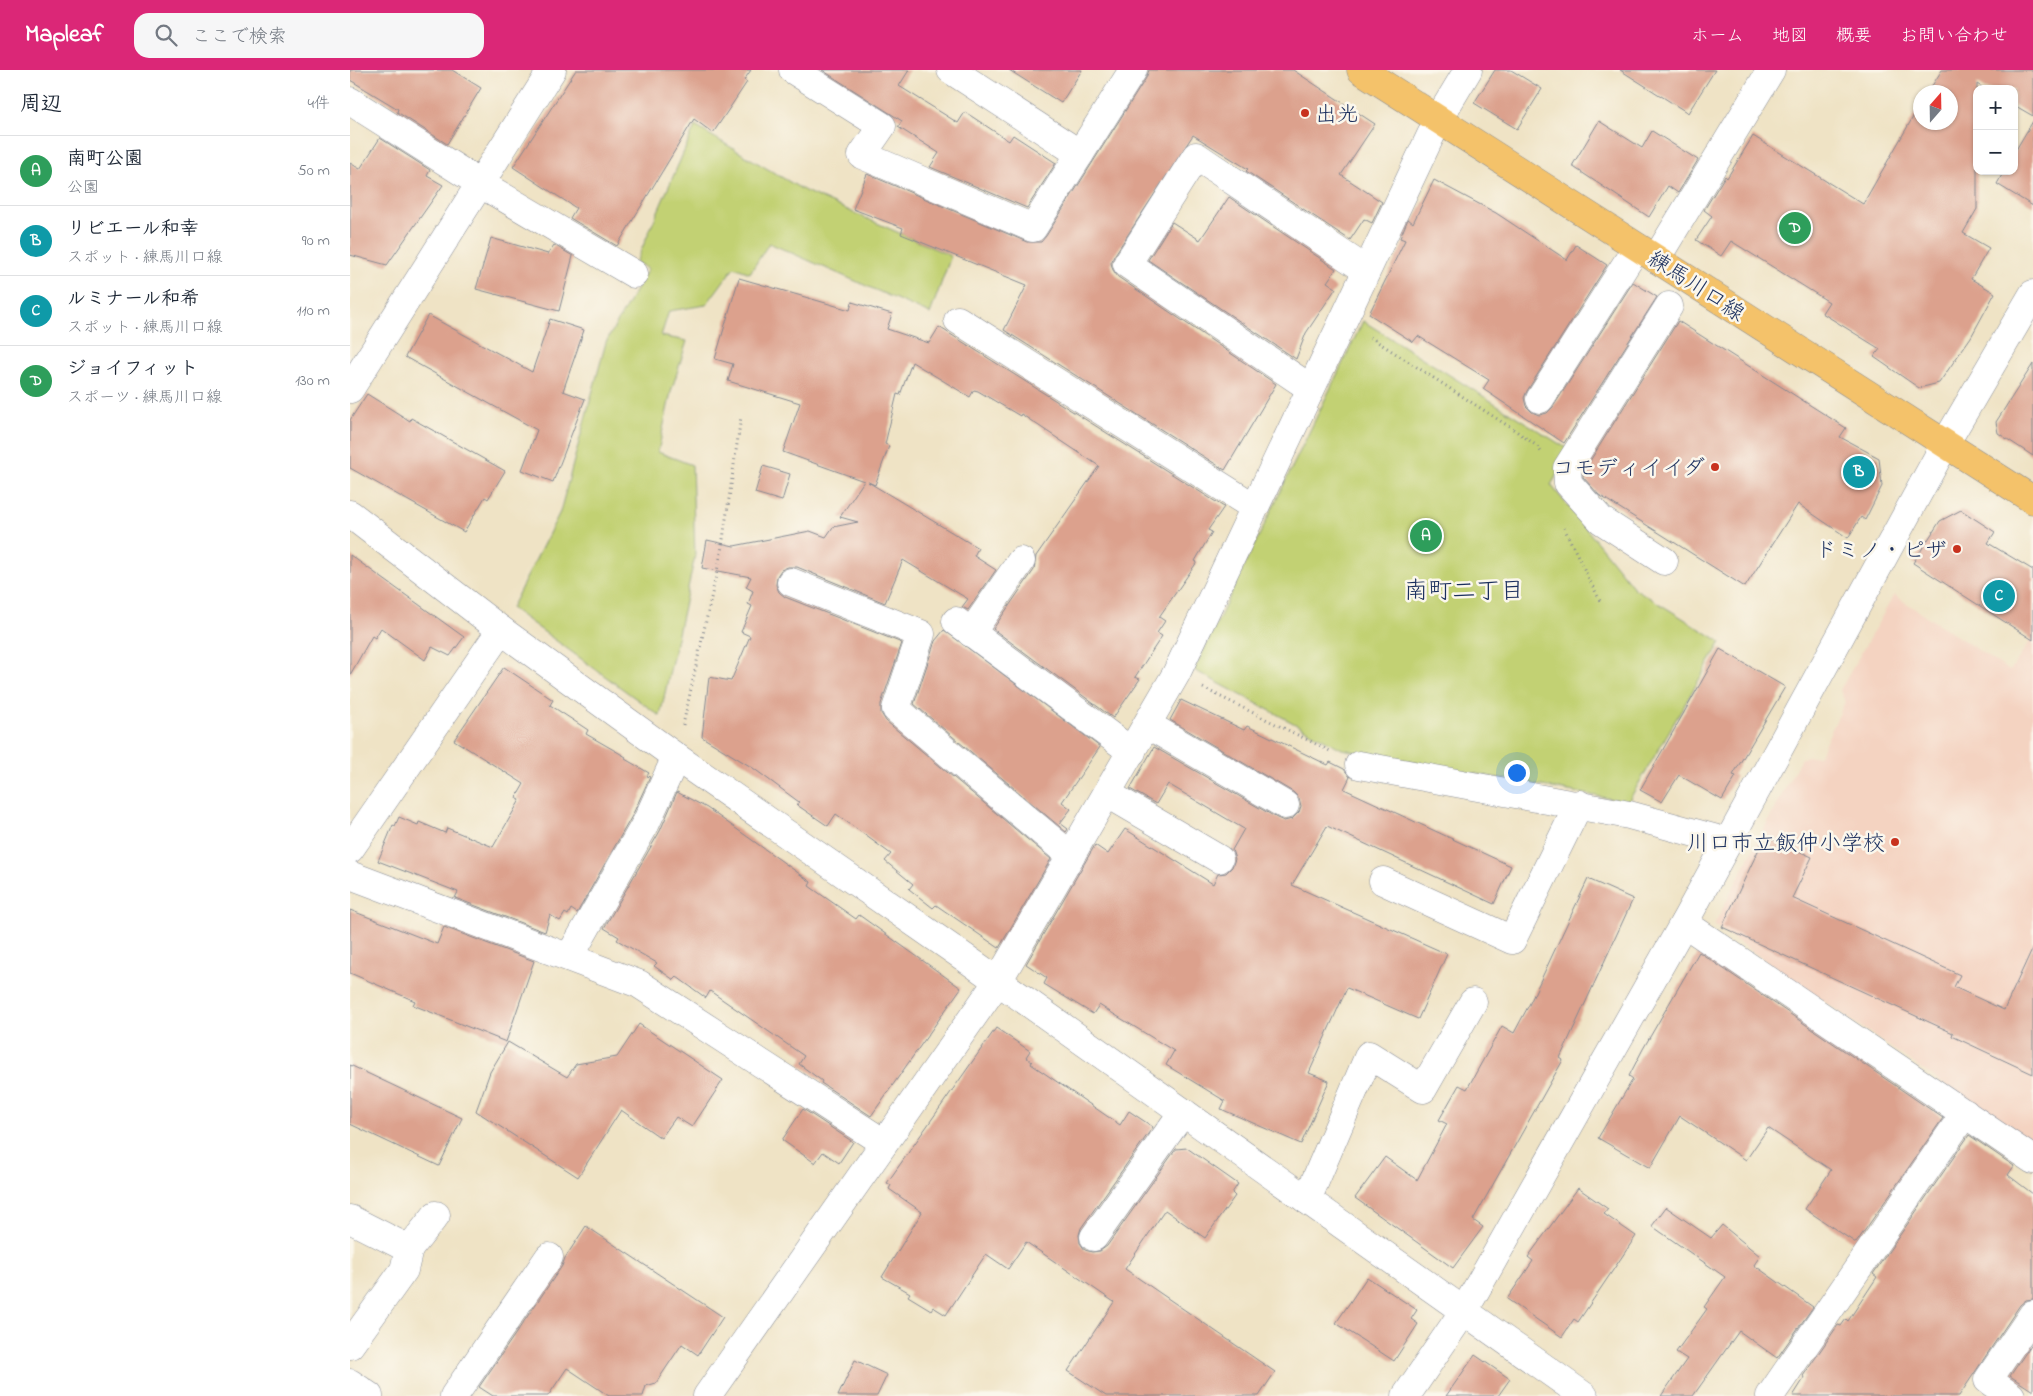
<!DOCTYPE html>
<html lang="ja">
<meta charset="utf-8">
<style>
body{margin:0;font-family:"Indie Flower","Klee One",sans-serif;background:#f6f6f7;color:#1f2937}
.controls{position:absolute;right:15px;top:15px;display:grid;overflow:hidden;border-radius:10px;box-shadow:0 1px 4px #0004}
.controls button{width:45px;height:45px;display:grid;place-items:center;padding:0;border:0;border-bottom:1px solid #e0e1e3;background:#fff;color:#1f2937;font:25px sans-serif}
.compass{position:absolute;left:1563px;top:15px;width:45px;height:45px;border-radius:50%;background:#fff;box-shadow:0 1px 4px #0004;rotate:20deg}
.you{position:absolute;left:1166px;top:702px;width:18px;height:18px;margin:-12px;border:4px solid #fff;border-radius:50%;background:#1a73e8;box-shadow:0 0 0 8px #1a73e833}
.badge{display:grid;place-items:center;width:32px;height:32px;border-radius:50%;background:#db2777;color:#fff;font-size:16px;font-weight:700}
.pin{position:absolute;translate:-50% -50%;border:2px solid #fff;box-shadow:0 1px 5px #0006}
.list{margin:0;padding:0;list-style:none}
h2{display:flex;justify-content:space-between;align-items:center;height:65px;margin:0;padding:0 20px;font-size:21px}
h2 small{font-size:16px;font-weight:400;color:#747a83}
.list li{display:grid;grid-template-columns:32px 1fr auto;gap:15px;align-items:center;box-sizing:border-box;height:70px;padding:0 20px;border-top:1px solid #e0e1e3}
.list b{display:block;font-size:19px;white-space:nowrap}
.list p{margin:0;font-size:16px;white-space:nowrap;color:#747a83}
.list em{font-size:16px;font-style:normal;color:#747a83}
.icon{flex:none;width:28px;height:28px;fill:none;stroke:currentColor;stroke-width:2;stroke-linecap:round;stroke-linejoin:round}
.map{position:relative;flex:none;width:1683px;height:1326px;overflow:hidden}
header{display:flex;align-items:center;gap:30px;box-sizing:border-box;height:70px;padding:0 25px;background:#db2777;color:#fff}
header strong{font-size:24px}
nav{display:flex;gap:28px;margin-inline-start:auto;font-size:18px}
.search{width:350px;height:45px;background:#f6f6f7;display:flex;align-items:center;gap:12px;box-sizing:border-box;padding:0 18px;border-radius:15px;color:#747a83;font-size:19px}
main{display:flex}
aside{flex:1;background:#fff}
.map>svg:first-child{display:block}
.built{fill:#f4d3c1}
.green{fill:#c2d173;stroke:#6e8068}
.building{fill:#dca18d}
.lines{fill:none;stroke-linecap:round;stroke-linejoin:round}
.minor-casing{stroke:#858992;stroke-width:29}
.major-casing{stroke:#858992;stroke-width:29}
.path{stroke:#858992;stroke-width:3;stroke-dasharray:1 4;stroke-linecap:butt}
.minor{stroke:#fff;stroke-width:28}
.major{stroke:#f4c26a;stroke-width:28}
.poi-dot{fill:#c8321e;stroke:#fbf7ec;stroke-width:2}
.labels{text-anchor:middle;stroke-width:5;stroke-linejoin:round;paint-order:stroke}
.poi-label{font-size:22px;fill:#1b2f5e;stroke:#fbf7ec;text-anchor:end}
.street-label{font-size:22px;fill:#1b2f5e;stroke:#fbf7ec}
.neighbourhood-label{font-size:24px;fill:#1b2f5e;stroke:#fbf7ec}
</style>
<header>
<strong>Mapleaf</strong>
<div class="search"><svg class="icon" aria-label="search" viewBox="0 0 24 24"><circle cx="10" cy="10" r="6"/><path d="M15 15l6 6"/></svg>ここで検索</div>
<nav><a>ホーム</a><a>地図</a><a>概要</a><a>お問い合わせ</a></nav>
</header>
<main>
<aside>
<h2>周辺<small>4件</small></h2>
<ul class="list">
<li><span class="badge" style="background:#2e9e5b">A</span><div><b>南町公園</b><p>公園</p></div><em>50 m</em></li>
<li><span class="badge" style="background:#0f9aa8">B</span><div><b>リビエール和幸</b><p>スポット · 練馬川口線</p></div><em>90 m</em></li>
<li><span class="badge" style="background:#0f9aa8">C</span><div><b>ルミナール和希</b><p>スポット · 練馬川口線</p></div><em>110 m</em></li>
<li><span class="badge" style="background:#2e9e5b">D</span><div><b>ジョイフィット</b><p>スポーツ · 練馬川口線</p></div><em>130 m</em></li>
</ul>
</aside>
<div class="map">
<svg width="1683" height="1326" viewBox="0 0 1683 1326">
<rect width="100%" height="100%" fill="#fbf7ec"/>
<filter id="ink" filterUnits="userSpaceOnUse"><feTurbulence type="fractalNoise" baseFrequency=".02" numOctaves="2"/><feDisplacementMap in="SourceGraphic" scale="10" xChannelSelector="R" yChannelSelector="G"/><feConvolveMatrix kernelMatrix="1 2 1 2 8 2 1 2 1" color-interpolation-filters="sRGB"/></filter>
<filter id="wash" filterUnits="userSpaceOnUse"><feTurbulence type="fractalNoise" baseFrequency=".0096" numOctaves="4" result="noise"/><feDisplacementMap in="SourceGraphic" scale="20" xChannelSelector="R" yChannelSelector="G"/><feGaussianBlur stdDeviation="1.12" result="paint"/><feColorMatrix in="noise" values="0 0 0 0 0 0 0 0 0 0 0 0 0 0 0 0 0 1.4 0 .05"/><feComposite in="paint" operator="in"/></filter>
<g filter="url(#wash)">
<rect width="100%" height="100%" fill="#efe3c5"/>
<polygon class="built" points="1544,525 1660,601 1683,567 1683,1076 1364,855 1451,688 1469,686 1495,632 1490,620"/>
<g class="green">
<polygon points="345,56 455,121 601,186 580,244 419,173 400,203 384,197 356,235 319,241 311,266 337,271 321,322 308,382 342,395 345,486 310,646 161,538 210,442 256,272 298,199 286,192"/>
<polygon points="1013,251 1221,381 1201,415 1284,518 1371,572 1278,732 992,679 844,600"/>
</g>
<g id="blocks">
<g class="building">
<polygon points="0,0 102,0 131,18 97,74 47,42 48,39 0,10"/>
<polygon points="226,0 401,0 394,10 397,12 363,63 344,49 267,176 220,148 226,138 163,97"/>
<polygon points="472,0 559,0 549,16 608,53 615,42 659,71 663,65 706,93 677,138 580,97 589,83 548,57 552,51"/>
<polygon points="659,0 732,0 711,33"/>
<polygon points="799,0 943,0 1025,54 991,105 1032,132 1022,153 1014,149 1000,170 896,101 898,99 843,65 764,186 761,193 763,200 768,207 926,314 875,400 654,260 677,215 551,164 553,158 503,139 517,104 677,172 691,172 696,166 796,8"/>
<polygon points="1145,0 1161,0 1192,19 1167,59 1124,33"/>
<polygon points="1270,0 1365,0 1338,43"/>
<polygon points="1592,0 1683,0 1683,46 1664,35 1664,19 1635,19 1627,14 1627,139 1613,163 1639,178 1621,209 1645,223 1621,267 1589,313 1569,318 1524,287 1530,279 1472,243 1479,232 1381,171 1371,186 1346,170 1362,146 1354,140 1375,106 1377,108 1403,66 1513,134 1570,35 1570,52 1600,52 1600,22 1578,22"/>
<polygon points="1249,51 1292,78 1302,61 1348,90 1328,123 1318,116 1299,147 1222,96"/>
<polygon points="1683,51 1683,136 1647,114 1654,101 1664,101 1664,83"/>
<polygon points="30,68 80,100 77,106 93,115 37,195 0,185 0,93 10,99"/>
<polygon points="1084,110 1146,143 1217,190 1226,175 1257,195 1177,321 1174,328 1176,336 1182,342 1189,345 1197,343 1203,337 1283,212 1307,227 1214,373 1133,319 1139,310 1068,266 1063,272 1019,244 1055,170 1050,168 1058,149 1063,153"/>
<polygon points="879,127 986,199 977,212 986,218 956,263 946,289 798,190 822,152 850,170"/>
<polygon points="141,168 198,184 204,175 223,186 209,241 126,219"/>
<polygon points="389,208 500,240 502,232 542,244 537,259 579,273 589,257 874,437 858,460 862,462 845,491 847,492 809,547 815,551 807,563 812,566 785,607 790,609 763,648 643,559 684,500 686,486 749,396 671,344 670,346 628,321 624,320 620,327 562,292 550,325 547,324 535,374 539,376 525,415 518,412 628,478 624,486 646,500 618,540 612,537 618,529 553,490 535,533 447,497 438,497 431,500 427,506 426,515 429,522 435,527 552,573 531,634 531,643 536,651 701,789 649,878 586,835 583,838 559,819 563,814 535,791 541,784 486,744 478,756 447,735 449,732 403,698 352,667 359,607 381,611 400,566 391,562 402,536 398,534 403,521 396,517 401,507 352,498 357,470 384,476 460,461 476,467 483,457 508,452 490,447 514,411 433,382 450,333 378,311 383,294 365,289"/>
<polygon points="78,245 182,302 200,249 234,260 213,321 235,329 203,412 172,400 187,360 55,287"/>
<polygon points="1328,251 1496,358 1490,367 1529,388 1532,416 1515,450 1511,447 1498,468 1448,434 1395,517 1249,425 1233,407 1233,402"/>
<polygon points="1683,294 1683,386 1648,363 1646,352"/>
<polygon points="17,324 60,351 61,348 155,401 138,429 135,427 114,462 0,398 0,350"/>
<polygon points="413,396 440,404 432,431 405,423"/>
<polygon points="1611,440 1645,462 1638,473 1683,500 1683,570 1563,493 1590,451"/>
<polygon points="0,485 114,567 100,586 82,577 75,590 31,558 25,568 22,566 0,605"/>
<polygon points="594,560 750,677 712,732 721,739 710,753 718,759 716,762 564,634 585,571"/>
<polygon points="1370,579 1435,617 1383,705 1386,706 1372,730 1329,705 1312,732 1290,720"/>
<polygon points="154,597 203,630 200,635 238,660 236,664 276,687 275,689 299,703 297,706 300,707 282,746 227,843 221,839 218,845 215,843 210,851 200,845 195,862 105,828 108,822 28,791 43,755 45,756 49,747 68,755 69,752 95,763 97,758 143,777 170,730 166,728 174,714 104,670"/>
<polygon points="831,630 894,660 897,656 978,695 980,692 994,699 1000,707 994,719 1161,796 1144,834 977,756 942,815 1097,884 1068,949 997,918 959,1003 979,1011 951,1074 871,1039 875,1031 816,995 824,981 749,935 743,944 694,914 697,908 676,894 745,775 758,784 775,759 863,814 868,804 876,803 882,797 885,789 882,780 894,759 818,714 806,734 780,719 804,677 927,748 934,751 942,749 949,742 951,736 949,728 943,722 820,650"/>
<polygon points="327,722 357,738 461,812 459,816 506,849 509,845 611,918 521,1046 471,1013 472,1011 449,994 454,986 360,921 356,928 327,907 324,910 304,896 307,893 267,870 269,867 254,858 310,761"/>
<polygon points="1415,766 1462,787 1442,828 1610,905 1604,917 1654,940 1683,877 1683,1004 1602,966 1603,963 1372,857"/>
<polygon points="1238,809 1283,829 1210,988 1213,990 1123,1150 1133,1157 1103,1198 1005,1128 1035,1087 1067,1110 1097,1054 1089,1050 1109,1015 1117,1019 1152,956 1164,963 1180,933"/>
<polygon points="0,840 87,874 94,857 184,891 156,972 63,935 65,931 0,903"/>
<polygon points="1349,882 1593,1048 1506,1173 1455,1139 1481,1100 1418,1058 1396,1090 1330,1046 1300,1098 1248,1068 1283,1009 1279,1006 1293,979"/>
<polygon points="289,954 373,1010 342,1057 326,1047 311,1068 271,1040 228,1107 126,1041 140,1002 158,972 217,1007 226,994 267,987"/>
<polygon points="646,958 680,981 676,987 682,992 681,994 770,1055 779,1041 803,1057 731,1158 729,1165 730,1173 735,1180 742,1182 750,1181 757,1176 826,1079 837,1078 888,1114 882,1123 885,1126 855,1168 815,1140 775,1199 925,1302 909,1326 756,1326 718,1301 764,1232 676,1172 658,1199 636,1184 596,1245 583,1237 581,1240 558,1226 560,1223 532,1207 572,1142 539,1119 541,1115 537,1113"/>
<polygon points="0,995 112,1048 89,1096 0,1054"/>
<polygon points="453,1039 503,1072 489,1093 473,1082 465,1093 432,1070"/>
<polygon points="1619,1065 1664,1096 1658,1105 1683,1124 1683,1229 1676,1230 1670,1235 1609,1326 1443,1326 1455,1307 1453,1306 1488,1255 1491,1256 1496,1249 1498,1251 1527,1207 1523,1204"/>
<polygon points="1228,1118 1258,1139 1254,1144 1286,1166 1228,1252 1224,1249 1212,1267 1157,1229 1183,1191 1178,1187"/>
<polygon points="1316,1137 1361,1168 1372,1155 1410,1186 1404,1195 1463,1237 1427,1288 1389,1261 1343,1326 1311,1326 1337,1289 1326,1282 1357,1239 1354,1237 1375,1207 1302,1156"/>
<polygon points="236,1156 373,1247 348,1285 332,1274 306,1313 296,1316 293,1326 259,1326 217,1298 198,1326 143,1326 129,1317 212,1196 215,1188"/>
<polygon points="1017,1207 1067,1240 1061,1249 1068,1254 1044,1291 986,1253"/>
<polygon points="1683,1272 1683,1321 1660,1306"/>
<polygon points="1125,1285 1160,1309 1148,1326 1096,1326"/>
<polygon points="505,1290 537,1305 527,1326 488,1326"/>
</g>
</g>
</g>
<g filter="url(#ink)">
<use href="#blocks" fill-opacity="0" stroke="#858992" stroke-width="1"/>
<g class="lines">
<g class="minor-casing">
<g id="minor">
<polyline points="443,0 532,56 512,85 683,158 783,0"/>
<polyline points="601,0 730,84"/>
<polyline points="0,31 131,114 284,204"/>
<polyline points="1306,189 1421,0"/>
<polyline points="608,250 904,437"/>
<polyline points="960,318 777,194 846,86 1016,200"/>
<polyline points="0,319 202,0"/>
<polyline points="1190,329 1287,177"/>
<polyline points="0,444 151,560 326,687 621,892 1234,1326"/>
<polyline points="1314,491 1251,450 1218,413 1217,398 1319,236"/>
<polyline points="441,512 571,564 546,639 721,786"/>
<polyline points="606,551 782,682"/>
<polyline points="621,563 671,491"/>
<polyline points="798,655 935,735"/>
<polyline points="1009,695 1279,745 1378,772"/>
<polyline points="758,724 869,789"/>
<polyline points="0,779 151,560"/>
<polyline points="0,805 289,914 534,1073"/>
<polyline points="1033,811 1162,870 1229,734"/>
<polyline points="1334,853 1683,1090"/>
<polyline points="220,886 296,753 326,687"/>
<polyline points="957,1130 1019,985 1073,1019 1123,932"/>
<polyline points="0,1149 59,1179 86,1145"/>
<polyline points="744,1167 833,1042"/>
<polyline points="0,1275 54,1200 59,1179"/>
<polyline points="0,1313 19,1326"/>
<polyline points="104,1326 199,1187"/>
<polyline points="357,1326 648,911 826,604 1088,50 1118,0"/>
<polyline points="1056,1326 1114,1241 1334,853 1595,374 1683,224"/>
<polyline points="1420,1326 1615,1043"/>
<polyline points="1661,1326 1638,1310 1683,1244"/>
</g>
</g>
<g class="major-casing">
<polyline id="major" points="1011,0 1683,430"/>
</g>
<g class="path">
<polyline points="1020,267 1166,361 1187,376 1191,382"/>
<polyline points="1214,458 1250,531"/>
<polyline points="853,618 982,682"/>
<polyline points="333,655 371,483 391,347"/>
</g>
<use href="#minor" class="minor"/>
<use href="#major" class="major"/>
</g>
</g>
<g class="poi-dot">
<circle cx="955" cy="43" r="5"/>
<circle cx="1365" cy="397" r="5"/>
<circle cx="1607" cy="479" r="5"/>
<circle cx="1545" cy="772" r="5"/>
</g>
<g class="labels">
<g class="poi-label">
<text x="965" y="51" text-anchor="start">出光</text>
<text x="1355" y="405">コモディイイダ</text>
<text x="1597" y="487">ドミノ・ピザ</text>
<text x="1535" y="780">川口市立飯仲小学校</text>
</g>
<g class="street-label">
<text transform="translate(1347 215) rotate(33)" y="8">練馬川口線</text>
</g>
<g class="neighbourhood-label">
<text x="1114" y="528">南町二丁目</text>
</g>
</g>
</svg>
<div class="controls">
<button>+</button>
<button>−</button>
</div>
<svg class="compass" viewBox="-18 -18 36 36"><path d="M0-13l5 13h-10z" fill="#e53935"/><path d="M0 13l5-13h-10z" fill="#747a83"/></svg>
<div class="you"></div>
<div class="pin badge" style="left:1076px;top:466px;background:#2e9e5b">A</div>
<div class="pin badge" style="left:1509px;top:402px;background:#0f9aa8">B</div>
<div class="pin badge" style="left:1649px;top:526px;background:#0f9aa8">C</div>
<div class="pin badge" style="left:1445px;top:158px;background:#2e9e5b">D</div>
</div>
</main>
